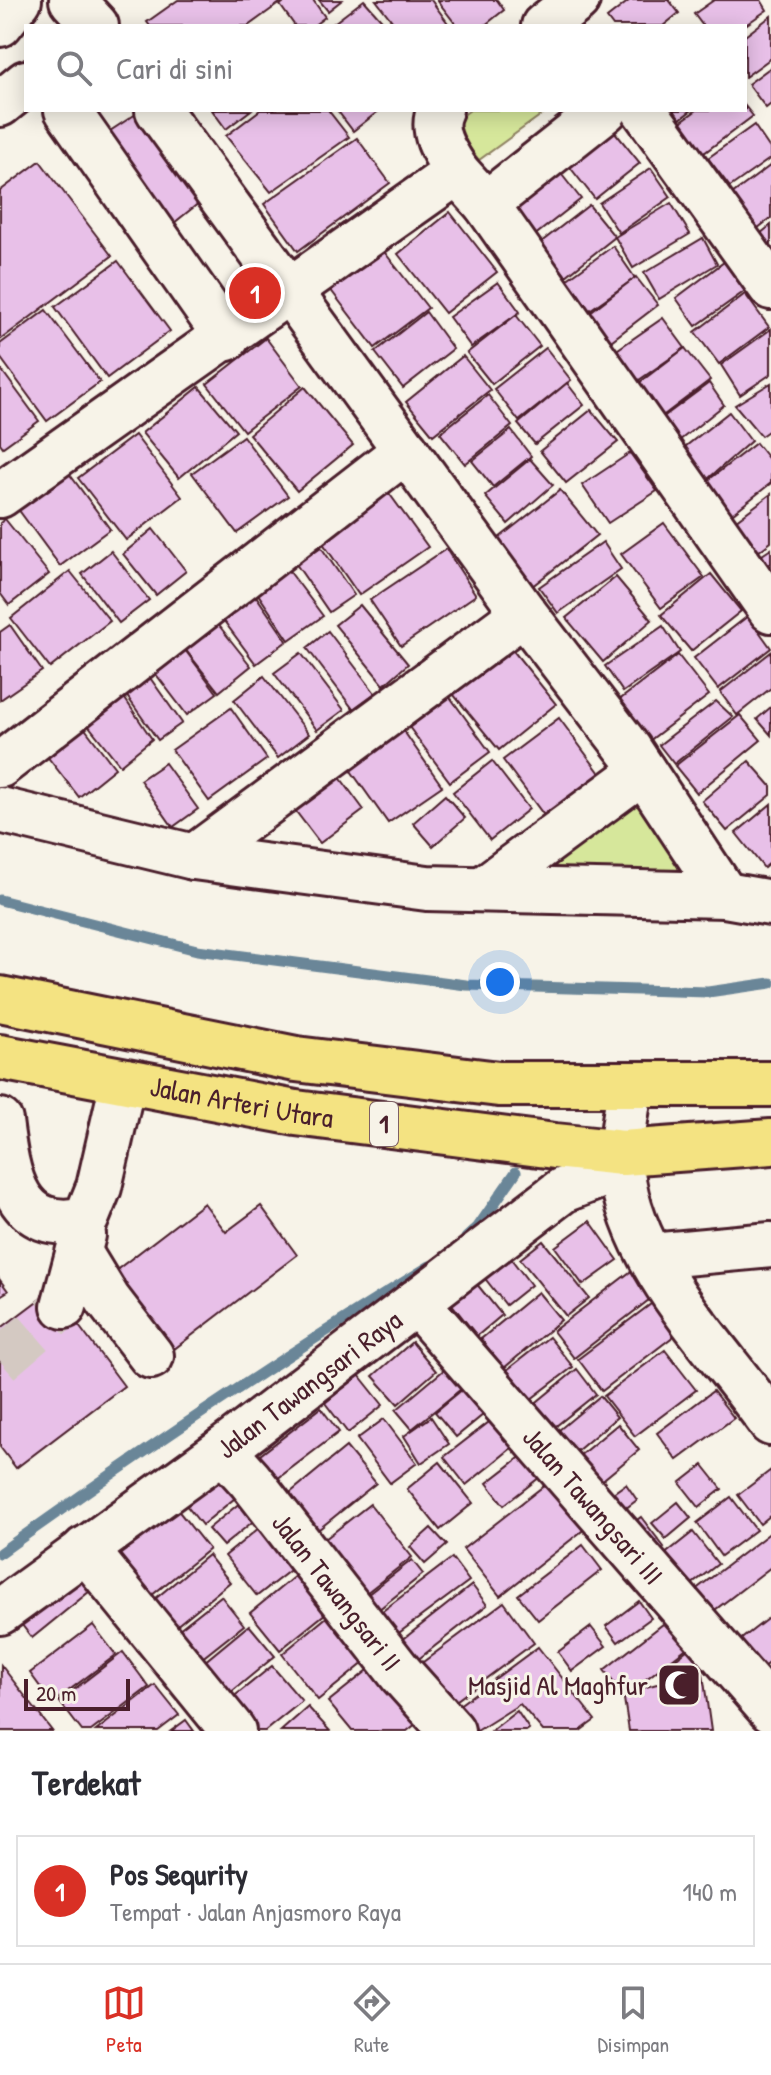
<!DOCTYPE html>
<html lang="id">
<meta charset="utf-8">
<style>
body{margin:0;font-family:"Patrick Hand",sans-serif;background:#f7f7f7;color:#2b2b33}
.scale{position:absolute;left:24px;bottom:20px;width:106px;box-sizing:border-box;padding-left:8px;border:4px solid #4a1f2b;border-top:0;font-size:22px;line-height:28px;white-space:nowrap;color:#4a1f2b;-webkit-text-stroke:6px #f7f3e8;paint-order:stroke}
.you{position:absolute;left:500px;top:982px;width:28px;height:28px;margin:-20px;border:6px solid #fff;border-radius:50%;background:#1a73e8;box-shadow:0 0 0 12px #1a73e833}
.badge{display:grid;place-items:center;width:52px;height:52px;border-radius:50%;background:#d93025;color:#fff;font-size:26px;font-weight:700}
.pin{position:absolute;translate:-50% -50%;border:4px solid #fff;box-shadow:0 2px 8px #0006}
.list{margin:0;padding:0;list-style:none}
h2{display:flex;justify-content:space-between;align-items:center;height:104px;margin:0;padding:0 32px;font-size:34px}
h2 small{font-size:26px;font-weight:400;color:#7c7c81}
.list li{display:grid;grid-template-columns:52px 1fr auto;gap:24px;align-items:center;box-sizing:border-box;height:112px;margin:0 16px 16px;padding:0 16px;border:2px solid #e1e1e2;border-radius:0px}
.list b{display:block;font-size:30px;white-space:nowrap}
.list p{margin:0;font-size:26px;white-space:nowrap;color:#7c7c81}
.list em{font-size:26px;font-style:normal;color:#7c7c81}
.icon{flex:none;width:44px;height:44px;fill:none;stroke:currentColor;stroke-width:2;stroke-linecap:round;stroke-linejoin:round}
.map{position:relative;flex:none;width:771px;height:1731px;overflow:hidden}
.search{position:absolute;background:#fff;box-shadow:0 4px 20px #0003;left:24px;right:24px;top:24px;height:88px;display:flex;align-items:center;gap:20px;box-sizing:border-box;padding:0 28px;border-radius:0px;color:#7c7c81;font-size:30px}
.sheet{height:232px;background:#fff}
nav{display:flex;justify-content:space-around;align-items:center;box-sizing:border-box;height:112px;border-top:2px solid #e1e1e2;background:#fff;font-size:22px;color:#7c7c81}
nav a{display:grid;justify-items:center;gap:4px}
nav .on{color:#d93025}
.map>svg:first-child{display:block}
.green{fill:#d6e79b;stroke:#908363;stroke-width:2}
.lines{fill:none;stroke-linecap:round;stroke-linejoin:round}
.stream{stroke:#6b8698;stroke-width:11}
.building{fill:#e8c0e8;stroke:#4a1f2b;stroke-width:2}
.minor-tunnel{stroke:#d4c9c2;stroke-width:44;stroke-dasharray:44 22;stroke-linecap:butt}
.minor-casing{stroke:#4a1f2b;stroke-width:50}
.highway-casing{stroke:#4a1f2b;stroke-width:50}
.minor{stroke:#f7f3e8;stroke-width:44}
.highway{stroke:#f4e382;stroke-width:44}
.labels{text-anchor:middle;stroke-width:6;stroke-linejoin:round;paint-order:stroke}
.shield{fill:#f7f3e8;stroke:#7e5f64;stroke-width:2}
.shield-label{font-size:26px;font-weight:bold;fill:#4a1f2b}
.street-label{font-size:28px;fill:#4a1f2b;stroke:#f7f3e8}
.poi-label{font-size:28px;fill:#4a1f2b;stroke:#f7f3e8;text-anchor:end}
</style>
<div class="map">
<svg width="771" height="1731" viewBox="0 0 771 1731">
<rect width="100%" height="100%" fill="#f7f3e8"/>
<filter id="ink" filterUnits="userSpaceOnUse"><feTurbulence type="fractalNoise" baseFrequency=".0125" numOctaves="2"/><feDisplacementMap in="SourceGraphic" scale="16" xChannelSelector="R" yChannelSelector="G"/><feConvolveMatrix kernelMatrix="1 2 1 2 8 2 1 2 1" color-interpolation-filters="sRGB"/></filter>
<g filter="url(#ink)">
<g class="green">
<polygon points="470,110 548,110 479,160 452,124"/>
<polygon points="634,796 681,856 677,873 546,867"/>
</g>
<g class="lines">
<g class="stream">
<polyline points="0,900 197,950 466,985 708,992 771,983"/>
<polyline points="466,1238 478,1227 516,1172"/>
<path d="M0,1553C141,1452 283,1356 430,1266"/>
</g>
</g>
<g class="building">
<polygon points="178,0 284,0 248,26 150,26 147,22"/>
<polygon points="288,0 313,0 325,17 313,26 295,26 280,5"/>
<polygon points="319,0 342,0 328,11"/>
<polygon points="364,0 387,26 330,26"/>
<polygon points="376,0 431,0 450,26 396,26"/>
<polygon points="437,0 497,0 504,10 484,26 457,26"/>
<polygon points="630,0 669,0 679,13 663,26 613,26 607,18"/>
<polygon points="714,0 761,0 767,10 744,26 703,26 694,14"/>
<polygon points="771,16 771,58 745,77 745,36"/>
<polygon points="771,67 771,104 766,108 748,84"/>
<polygon points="745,106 753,116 700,156 676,125 697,110 745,110"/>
<polygon points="142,110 205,198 174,223 110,131"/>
<polygon points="212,110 251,110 226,129"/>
<polygon points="260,110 328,110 349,137 271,192 226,136"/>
<polygon points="337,110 380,110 353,131"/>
<polygon points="674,110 692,110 680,119"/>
<polygon points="606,121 640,163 595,199 562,157"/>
<polygon points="754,125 771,150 771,158 730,187 708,158"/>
<polygon points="357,138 390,183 298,251 264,204"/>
<polygon points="40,161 112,256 0,340 0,191"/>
<polygon points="551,161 581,199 534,236 505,197"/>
<polygon points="771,165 771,218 758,228 732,194"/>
<polygon points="651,168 671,197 619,233 599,203"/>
<polygon points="671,203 690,234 633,268 615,237"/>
<polygon points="589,205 615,237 566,276 540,243"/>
<polygon points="450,212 497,272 445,313 398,254"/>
<polygon points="771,225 771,249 760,234"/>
<polygon points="703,238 717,264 659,299 644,273"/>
<polygon points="613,246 635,278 584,314 562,283"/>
<polygon points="382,249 428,308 375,348 330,289"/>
<polygon points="118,261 170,331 107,378 55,307"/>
<polygon points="724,262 745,291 696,326 676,298"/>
<polygon points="636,277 658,305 603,347 581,319"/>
<polygon points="498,282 520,312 471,347 449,317"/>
<polygon points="745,294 769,327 719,364 695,332"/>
<polygon points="46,310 100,382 47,421 0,357 0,344"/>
<polygon points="426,312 453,349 403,388 375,352"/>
<polygon points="516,315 540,346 492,384 467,353"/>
<polygon points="663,318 685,348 629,387 608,356"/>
<polygon points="771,329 771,374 740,395 721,365"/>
<polygon points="266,338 302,386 244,431 207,384"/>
<polygon points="546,348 571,380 519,421 494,389"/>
<polygon points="685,348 710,380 656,421 631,389"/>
<polygon points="463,356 490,390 433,435 406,402"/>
<polygon points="0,368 39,421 3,447 0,443"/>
<polygon points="567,383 584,405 535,444 518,424"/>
<polygon points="709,383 724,405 674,445 654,424"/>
<polygon points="771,383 771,429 761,436 735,405"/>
<polygon points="199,387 236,431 179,478 142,433"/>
<polygon points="305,387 353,445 297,491 249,434"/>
<polygon points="488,395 512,426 465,464 440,433"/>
<polygon points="591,410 618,442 566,483 540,451"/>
<polygon points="729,412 751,441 701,485 676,454"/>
<polygon points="511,430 531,456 493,487 472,461"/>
<polygon points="135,435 182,497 126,540 78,478"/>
<polygon points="243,436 288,496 237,533 192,473"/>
<polygon points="756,443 771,462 771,483 728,517 702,485"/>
<polygon points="630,453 657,491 608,523 582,485"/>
<polygon points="530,459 553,485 508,524 485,496"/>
<polygon points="68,472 110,529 60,566 18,509"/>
<polygon points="386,489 428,547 359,595 318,536"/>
<polygon points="560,490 597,535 531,587 494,542"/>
<polygon points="771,494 771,542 750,558 727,527"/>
<polygon points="5,519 49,574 9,605 0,593 0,523"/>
<polygon points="664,523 704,577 661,608 621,554"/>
<polygon points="153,529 186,571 156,595 123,554"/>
<polygon points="603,542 621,569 558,613 539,587"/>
<polygon points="321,547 354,595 329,612 296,564"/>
<polygon points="446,549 476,595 401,646 370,600"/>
<polygon points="771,549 771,570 762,555"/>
<polygon points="111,551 149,600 119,623 82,574"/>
<polygon points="287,568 323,616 289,640 256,591"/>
<polygon points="70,571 110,621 50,668 11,618"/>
<polygon points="711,574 741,611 691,651 661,615"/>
<polygon points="616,577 652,620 603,662 566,618"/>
<polygon points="254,593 287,641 256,664 221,617"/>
<polygon points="360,605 408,664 384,685 335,625"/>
<polygon points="748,616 771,648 718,689 694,658"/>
<polygon points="217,623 251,666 219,692 185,649"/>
<polygon points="10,625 42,671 0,700 0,632"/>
<polygon points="663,626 680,652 623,692 605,666"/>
<polygon points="328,631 375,693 353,709 307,648"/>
<polygon points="511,648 556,704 499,750 453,694"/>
<polygon points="185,650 217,693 187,715 155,673"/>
<polygon points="771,652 771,688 737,715 720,692"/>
<polygon points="301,653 344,710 317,730 274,673"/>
<polygon points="678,655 709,695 649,741 618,701"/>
<polygon points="148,675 182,723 158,740 124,692"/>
<polygon points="264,676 309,734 278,758 234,700"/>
<polygon points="117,687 152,739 120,765 81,716"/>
<polygon points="450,697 490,752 450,782 409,727"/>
<polygon points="716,701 733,717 674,764 659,745"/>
<polygon points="771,707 771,735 757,719"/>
<polygon points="231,708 267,759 209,801 172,750"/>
<polygon points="740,715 761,740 697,793 675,766"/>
<polygon points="559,718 602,776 546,818 503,760"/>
<polygon points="83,726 115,768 79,797 46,755"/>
<polygon points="403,730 442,786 388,823 349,768"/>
<polygon points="492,761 529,809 490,840 453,792"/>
<polygon points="749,761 771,786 771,795 727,831 702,801"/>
<polygon points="165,763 198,809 173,827 140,780"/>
<polygon points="336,772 364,810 320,843 291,805"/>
<polygon points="445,795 465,818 433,846 413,823"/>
<polygon points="771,804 771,862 764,868 736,833"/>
<polygon points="204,1203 226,1232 261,1206 297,1255 169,1353 110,1275"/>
<polygon points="590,1221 618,1260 583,1285 555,1247"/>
<polygon points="543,1241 589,1298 566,1316 520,1259"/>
<polygon points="509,1256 531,1285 506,1305 483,1276"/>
<polygon points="634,1269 654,1296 574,1358 553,1331"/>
<polygon points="0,1280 8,1291 0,1296"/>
<polygon points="476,1283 502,1315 477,1336 451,1303"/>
<polygon points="52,1290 124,1386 16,1468 0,1447 0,1329"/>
<polygon points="538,1292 561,1320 504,1368 481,1339"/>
<polygon points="659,1298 683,1329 602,1391 578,1359"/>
<polygon points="549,1337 573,1367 531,1399 507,1370"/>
<polygon points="412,1342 436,1371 398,1404 373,1376"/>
<polygon points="665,1350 696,1390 635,1436 604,1396"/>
<polygon points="445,1369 461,1389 412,1429 396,1410"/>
<polygon points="577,1369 596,1394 551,1430 532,1406"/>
<polygon points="359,1375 383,1405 348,1433 325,1403"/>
<polygon points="463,1389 484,1414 456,1437 435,1412"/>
<polygon points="713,1391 734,1418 677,1460 657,1433"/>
<polygon points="600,1396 617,1417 571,1456 553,1435"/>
<polygon points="321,1408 339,1432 273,1482 255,1459"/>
<polygon points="431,1417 449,1444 421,1463 404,1436"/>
<polygon points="384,1419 417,1463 390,1483 357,1439"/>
<polygon points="493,1419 514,1446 466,1485 444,1457"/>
<polygon points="618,1424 639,1450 594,1487 573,1461"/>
<polygon points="346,1447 376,1483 308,1538 279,1502"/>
<polygon points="523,1455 540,1477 504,1505 487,1483"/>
<polygon points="440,1462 473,1503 440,1530 407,1489"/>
<polygon points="703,1465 722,1489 699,1507 680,1483"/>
<polygon points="211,1468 235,1498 202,1525 178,1495"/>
<polygon points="771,1470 771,1515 760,1524 738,1495"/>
<polygon points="550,1481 587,1527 500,1596 463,1549"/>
<polygon points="626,1484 637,1500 618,1514 606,1498"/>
<polygon points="731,1497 756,1530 721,1556 697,1523"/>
<polygon points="168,1498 209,1549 136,1608 95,1556"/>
<polygon points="241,1502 256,1519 223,1546 208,1529"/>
<polygon points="678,1502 691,1518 666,1539 652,1523"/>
<polygon points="370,1504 412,1557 361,1597 320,1543"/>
<polygon points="641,1517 664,1547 649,1558 626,1528"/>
<polygon points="265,1523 298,1564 257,1596 225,1556"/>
<polygon points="431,1528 447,1545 425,1564 410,1547"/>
<polygon points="693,1532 718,1564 678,1595 654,1563"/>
<polygon points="771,1532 771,1567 703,1619 686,1597"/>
<polygon points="583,1545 602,1570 538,1620 518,1595"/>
<polygon points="208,1555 230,1582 164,1636 143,1609"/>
<polygon points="452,1558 469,1581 396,1635 380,1613"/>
<polygon points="412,1560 423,1574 378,1610 367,1595"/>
<polygon points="68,1562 90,1591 32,1638 9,1608"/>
<polygon points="295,1576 326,1613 280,1650 250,1613"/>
<polygon points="472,1585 487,1605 416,1661 401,1641"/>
<polygon points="221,1596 244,1625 196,1663 173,1634"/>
<polygon points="639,1601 651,1618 618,1642 606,1626"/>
<polygon points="504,1602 534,1643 449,1706 419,1665"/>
<polygon points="328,1616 365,1662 318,1700 282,1654"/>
<polygon points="771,1616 771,1661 748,1679 726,1651"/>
<polygon points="672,1617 693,1643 624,1696 604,1670"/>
<polygon points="93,1625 116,1655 52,1703 30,1673"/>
<polygon points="249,1625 275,1656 218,1703 192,1672"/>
<polygon points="591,1627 606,1646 572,1671 558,1652"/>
<polygon points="697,1642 712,1662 690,1678 703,1674 711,1731 629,1731 624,1699 635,1690 672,1680 664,1668"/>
<polygon points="538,1647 595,1720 580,1731 543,1731 520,1704 477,1731 458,1706"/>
<polygon points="123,1652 149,1687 91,1731 82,1731 59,1701"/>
<polygon points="377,1663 422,1719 407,1731 352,1731 328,1702"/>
<polygon points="1,1665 52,1731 0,1731"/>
<polygon points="272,1666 302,1701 265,1731 249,1731 226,1703"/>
<polygon points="155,1685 179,1715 158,1731 96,1731"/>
<polygon points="308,1707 330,1731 281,1731"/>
<polygon points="517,1711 529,1729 526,1731 491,1731"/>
<polygon points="186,1720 194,1731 171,1731"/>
</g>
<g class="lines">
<polyline class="minor-tunnel" points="0,1361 64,1306"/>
<g class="minor-casing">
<g id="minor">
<polyline points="72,0 96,26"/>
<polyline points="0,24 19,0"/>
<polyline points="544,26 577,0"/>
<polyline points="0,104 26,83"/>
<polyline points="67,110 227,338"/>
<polyline points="158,110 524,613 630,751 725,895"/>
<polyline points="644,110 771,287"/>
<polyline points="457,172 486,204 771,610"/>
<polyline points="486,204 605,110"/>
<path d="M0,495L457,172C446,155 429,131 440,110"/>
<polyline points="0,765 406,450"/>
<polyline points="0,810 194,857 427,888 725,895 771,903"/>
<polyline points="194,857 524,613"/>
<polyline points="483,889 643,771"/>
<path d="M630,1086C627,1113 619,1145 622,1172C631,1264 719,1349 771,1423"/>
<path d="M0,1121C7,1175 15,1235 86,1219L99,1187L123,1082"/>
<polyline points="80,1254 108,1300 151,1356"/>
<polyline points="651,1256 771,1245"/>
<path id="s1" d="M416,1302L771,1710"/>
<polyline points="64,1306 83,1235"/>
<path id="s2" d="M223,1450L250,1480L401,1674L452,1731"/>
<polyline points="85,1549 233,1731"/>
<path id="s3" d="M0,1612L223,1450L563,1190L621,1168"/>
</g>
</g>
<g class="highway-casing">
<g id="highway">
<polyline points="0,999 296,1059 499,1084 771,1084"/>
<path id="s4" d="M0,1057L296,1113L555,1146L623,1153L771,1142"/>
</g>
</g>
<use href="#minor" class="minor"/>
<use href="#highway" class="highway"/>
</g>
</g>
<defs>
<g id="mosque-square" transform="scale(2.3)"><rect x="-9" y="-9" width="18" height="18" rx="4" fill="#4a1f2b" stroke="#f7f3e8"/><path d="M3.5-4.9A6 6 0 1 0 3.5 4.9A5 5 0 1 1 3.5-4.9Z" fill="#fff"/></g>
</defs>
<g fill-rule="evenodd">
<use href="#mosque-square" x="679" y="1685"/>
</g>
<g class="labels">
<rect class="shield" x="370" y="1102" width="28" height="44" rx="6"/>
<g class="shield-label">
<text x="384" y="1133">1</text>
</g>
<g class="street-label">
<text dy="10" stroke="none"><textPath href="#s4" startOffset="246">Jalan Arteri Utara</textPath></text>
<text dy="10" stroke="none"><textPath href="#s3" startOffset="384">Jalan Tawangsari Raya</textPath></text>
<text dy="10" stroke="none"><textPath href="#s1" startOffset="270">Jalan Tawangsari III</textPath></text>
<text dy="10" stroke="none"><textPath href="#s2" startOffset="182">Jalan Tawangsari II</textPath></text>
</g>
<g class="poi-label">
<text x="648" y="1695">Masjid Al Maghfur</text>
</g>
</g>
</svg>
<div class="scale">20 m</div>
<div class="you"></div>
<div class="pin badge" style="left:255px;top:293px">1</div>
<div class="search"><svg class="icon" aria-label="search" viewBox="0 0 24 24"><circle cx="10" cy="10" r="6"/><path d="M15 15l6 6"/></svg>Cari di sini</div>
</div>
<section class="sheet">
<h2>Terdekat<small></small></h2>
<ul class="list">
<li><span class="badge">1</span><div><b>Pos Sequrity</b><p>Tempat · Jalan Anjasmoro Raya</p></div><em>140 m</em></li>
</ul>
</section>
<nav>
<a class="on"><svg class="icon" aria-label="map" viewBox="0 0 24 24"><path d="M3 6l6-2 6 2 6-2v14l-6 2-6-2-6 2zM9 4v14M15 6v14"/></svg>Peta</a>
<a><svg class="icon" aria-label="directions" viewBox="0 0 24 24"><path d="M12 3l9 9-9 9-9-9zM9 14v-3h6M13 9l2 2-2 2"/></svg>Rute</a>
<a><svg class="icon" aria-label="saved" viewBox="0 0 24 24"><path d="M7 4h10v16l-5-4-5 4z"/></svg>Disimpan</a>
</nav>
